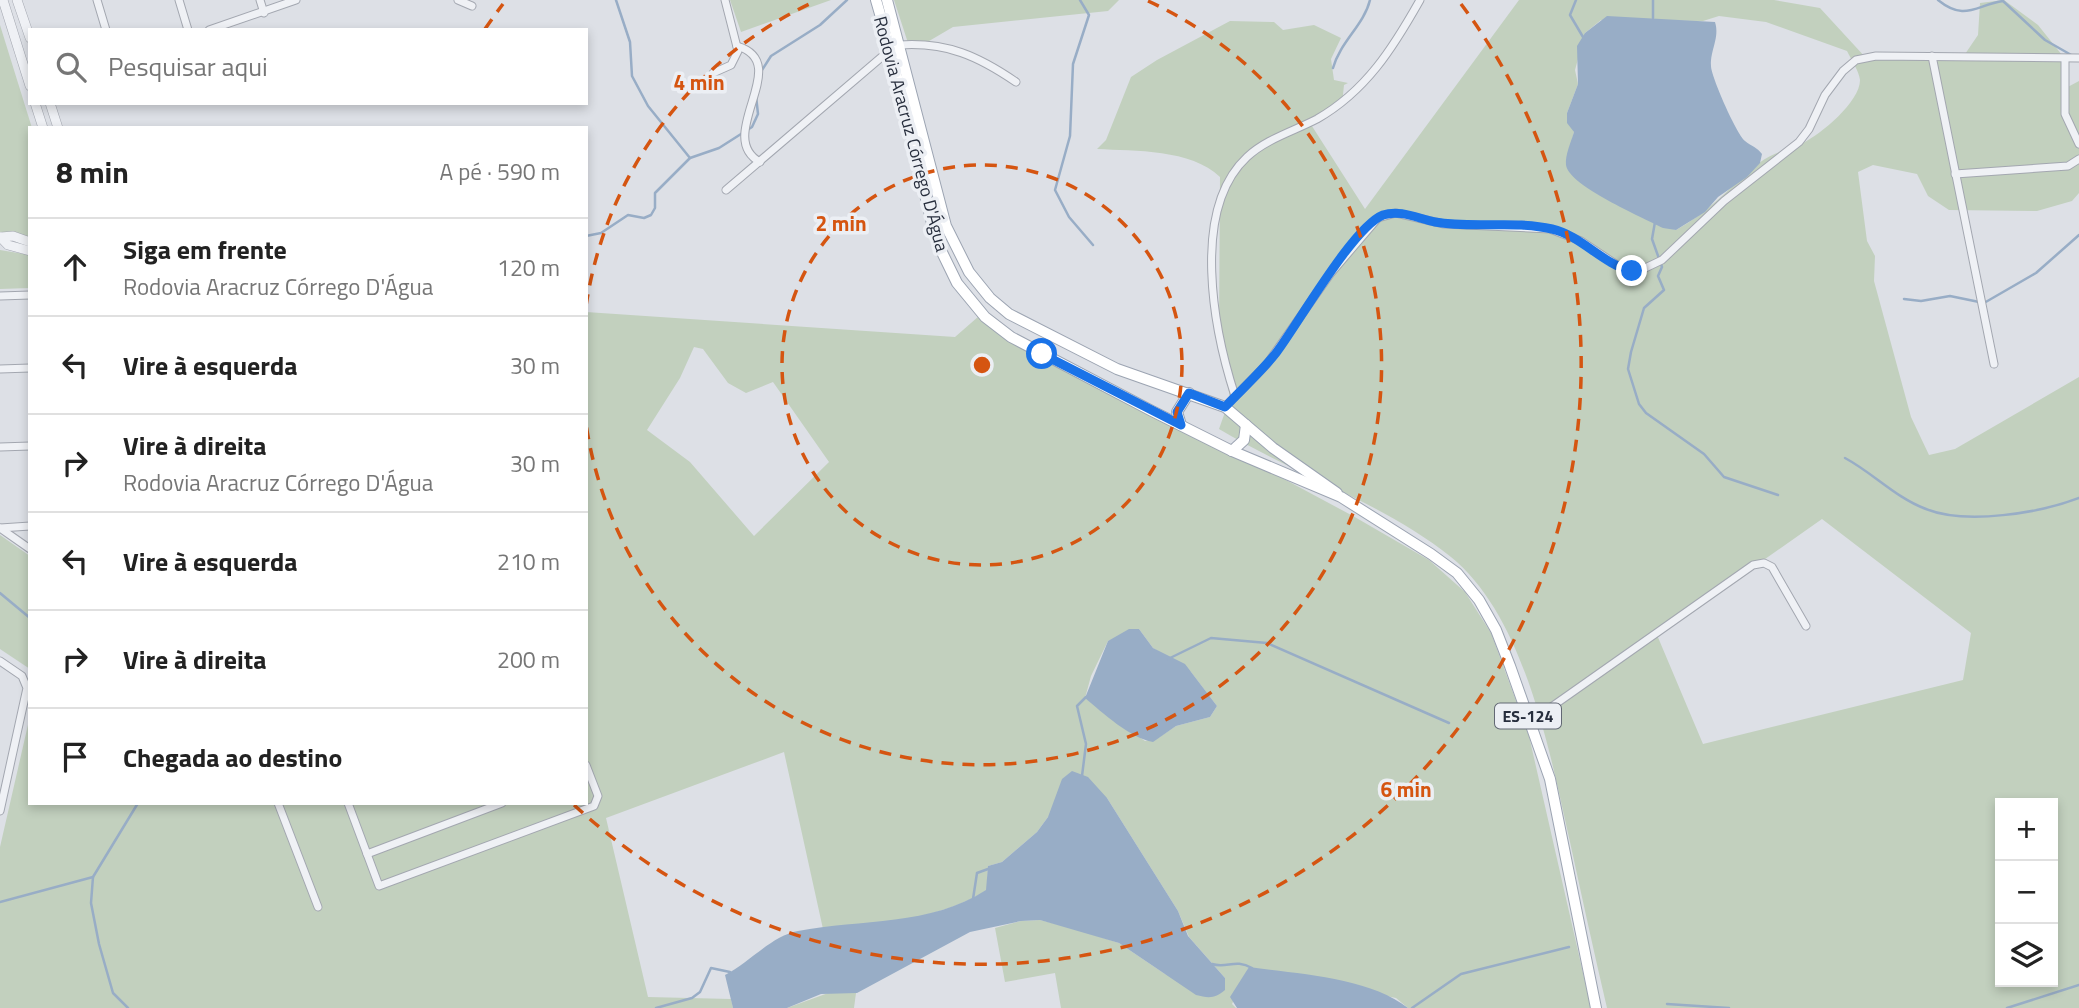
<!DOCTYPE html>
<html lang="pt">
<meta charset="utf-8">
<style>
body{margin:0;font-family:"Titillium Web",sans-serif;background:#f2f2f2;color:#222}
.controls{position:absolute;right:21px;bottom:21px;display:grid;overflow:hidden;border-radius:0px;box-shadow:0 4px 10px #0003}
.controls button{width:63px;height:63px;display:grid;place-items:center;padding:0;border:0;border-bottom:2px solid #e0e0e0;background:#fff;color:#222;font:35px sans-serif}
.stop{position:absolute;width:21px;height:21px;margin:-16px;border:5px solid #1a73e8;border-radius:50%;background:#fff}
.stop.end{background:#1a73e8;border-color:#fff;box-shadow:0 2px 7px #0008}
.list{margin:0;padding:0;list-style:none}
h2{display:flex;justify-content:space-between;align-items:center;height:91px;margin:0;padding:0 28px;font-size:30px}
h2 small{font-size:23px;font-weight:400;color:#767676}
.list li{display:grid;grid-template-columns:46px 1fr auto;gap:21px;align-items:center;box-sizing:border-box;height:98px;padding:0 28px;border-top:2px solid #e0e0e0}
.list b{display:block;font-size:26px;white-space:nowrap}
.list p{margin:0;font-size:23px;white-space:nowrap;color:#767676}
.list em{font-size:23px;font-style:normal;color:#767676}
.icon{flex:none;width:38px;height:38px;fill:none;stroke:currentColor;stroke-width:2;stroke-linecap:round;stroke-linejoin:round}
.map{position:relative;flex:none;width:2079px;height:1008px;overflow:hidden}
.search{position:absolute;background:#fff;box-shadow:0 4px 10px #0003;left:28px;top:28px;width:560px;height:77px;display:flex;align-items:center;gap:18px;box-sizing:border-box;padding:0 24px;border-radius:0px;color:#767676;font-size:26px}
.panel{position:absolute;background:#fff;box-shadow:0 4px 10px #0003;left:28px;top:126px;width:560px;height:679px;border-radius:0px}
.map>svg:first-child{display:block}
.green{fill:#c2d0be;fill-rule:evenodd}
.water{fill:#98adc6}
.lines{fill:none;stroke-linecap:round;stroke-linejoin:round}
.stream{stroke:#98adc6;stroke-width:2.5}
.minor-casing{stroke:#a3a7b0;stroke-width:9}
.tertiary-casing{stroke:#a3a7b0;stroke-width:10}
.primary-casing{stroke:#9ca4b2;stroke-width:12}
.minor{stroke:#eff1f5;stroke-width:7}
.tertiary{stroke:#eff1f5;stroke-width:9}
.primary{stroke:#fff;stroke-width:10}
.route{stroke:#1a73e8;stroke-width:9}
.ring{fill:none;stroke:#d55511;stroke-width:3.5;stroke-dasharray:12 9}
.labels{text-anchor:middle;stroke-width:7;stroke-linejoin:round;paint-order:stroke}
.shield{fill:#eceff4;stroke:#626874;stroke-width:2}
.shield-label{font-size:16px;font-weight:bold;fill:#272e3d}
.street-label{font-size:18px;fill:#272e3d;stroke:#eceff4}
.centre{fill:#d55511;stroke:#eceff4;stroke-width:3.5}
.ring-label{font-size:21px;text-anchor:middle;font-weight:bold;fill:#d55511;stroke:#eceff4;stroke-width:7;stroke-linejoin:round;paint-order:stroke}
</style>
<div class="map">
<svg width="2079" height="1008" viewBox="0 0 2079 1008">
<rect width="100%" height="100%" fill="#dde0e6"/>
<g class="green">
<polygon points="730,0 831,0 741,32"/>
<polygon points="894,0 1119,0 1108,11 953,27 924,44 909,46"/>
<path d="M1519,0H1774L1820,8L1866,58L1961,60L1978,35L1980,3L2004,0L2038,25L2066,60L2064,89L2079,81V193L2072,201L2037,211L1949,210L1928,196L1917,174L1873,165L1858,172L1867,241L1875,256L1874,281L1911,417L1929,455L1955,449L2079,377V1008H1607C1594,953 1582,897 1570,842C1550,753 1525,617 1451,557C1382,502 1294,474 1219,429L1230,398L1219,334L1220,177C1191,149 1135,151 1097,149L1106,140L1131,77L1157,60L1230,21L1274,22L1283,30L1314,25L1341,38L1331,59L1334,80L1348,83L1344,85L1342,104L1322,121L1310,123L1365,209ZM1719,16L1766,22L1847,51C1851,59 1859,71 1860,80C1860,102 1821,134 1803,143C1788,150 1773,152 1759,163C1731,186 1709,212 1676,230L1652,222L1566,165L1574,132L1567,113L1578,84L1575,70L1585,33L1601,20L1703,21ZM1822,519L1971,633L1963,680L1703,744L1657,635ZM2000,803H2053V982H2000Z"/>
<polygon points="0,25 32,128 30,128 30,245 0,235"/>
<polygon points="0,250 30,255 30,288 0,289"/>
<path d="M586,312L955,337L979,316L1353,516L1429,560L1465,592L1491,633L1529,736L1591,1008H1408L1396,998L1249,967L1232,1004L1236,1008H1061L1055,973L1005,982L995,928L1021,921L1040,920L1072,928L1119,943L1165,974L1225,990V978L1189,937L1178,911L1107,798L1048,817L1037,832L1002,862L988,866L987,890C940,920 876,924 823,929L784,752L606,818L648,997L731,999L733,1008H0V847L30,716V803H586ZM694,347L703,349L728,383L746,393L773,382L829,462L754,536L690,462L647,430L680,378ZM1139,629L1153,648L1191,672L1217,706L1210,717L1176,726L1158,738L1145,741L1085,698L1091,676L1108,641Z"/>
<polygon points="0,535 30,556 30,669 0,649"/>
<polygon points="831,992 856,993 854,1008 787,1008"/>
</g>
<g class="water">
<path d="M1607,16L1715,22C1720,38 1710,50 1711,66C1711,76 1736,133 1745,141C1751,146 1757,147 1762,154L1760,163L1747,177L1718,197L1705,212L1676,230L1663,228C1642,217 1569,186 1566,165C1565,155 1571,142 1574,132L1567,123V113L1578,84L1577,46L1585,33Z"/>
<path d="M1129,629H1139L1153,648L1185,664L1217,706L1210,717L1176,726L1153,742C1130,738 1103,713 1085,698L1108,641Z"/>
<path d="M1072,771L1088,777L1107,798L1178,911L1188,936L1225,978V990C1215,999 1208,998 1196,995L1119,943L1040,920L1021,921L970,932L857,993L821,994L787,1008H733L725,975C749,963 771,936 798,931C861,919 931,926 986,890L988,866L1002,862L1037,832L1048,817L1062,779Z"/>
<path d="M1249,967C1298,974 1369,977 1408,1008H1237L1230,997Z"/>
</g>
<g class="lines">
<g class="stream">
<polyline points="616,0 630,42 632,76 648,106 690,158"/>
<polyline points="1080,0 1089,15 1073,64 1070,136 1055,190 1069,217 1093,245"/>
<polyline points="1576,0 1570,15 1583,37"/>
<path d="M1938,0C1965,22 1976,5 2003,1L2045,40L2073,56"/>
<polyline points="1653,18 1653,0"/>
<path d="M1333,68C1340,42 1364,25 1370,0"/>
<polyline points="762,70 771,56 820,25 847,0"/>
<polyline points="1655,222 1652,239 1662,267 1658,276 1664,290 1644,308 1631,352 1628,369 1639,404 1646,413 1704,454 1724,477 1778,495"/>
<polyline points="586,236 601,233 628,215 644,218 651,215 655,208 655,193 690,158 719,148 752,127 758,114 756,96"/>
<polyline points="1904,299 1921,301 1950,296 1984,303 2036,273 2079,235"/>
<path d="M1845,458C1873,473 1896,498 1926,509C1966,525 2040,513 2079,498"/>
<polyline points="0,593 30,618"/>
<polyline points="1168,659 1211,638 1267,643 1449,723"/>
<polyline points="1082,776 1086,744 1077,706 1086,697"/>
<polyline points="973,899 977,873 988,869"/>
<polyline points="0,902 93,877"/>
<path d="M1212,964C1227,969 1235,958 1252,968"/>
<polyline points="1667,1004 1729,1008"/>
<polyline points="128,1008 113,993 99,944 91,903 93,877 138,803"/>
<polyline points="656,1008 692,998 700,992 711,968 730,972"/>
<polyline points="1412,1008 1461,974 1569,947"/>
<polyline points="2007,1008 2079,985"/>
</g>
<g class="minor-casing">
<g id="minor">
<polyline points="97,0 106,30"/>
<polyline points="179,0 188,30"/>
<polyline points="260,0 264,13"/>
<polyline points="458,0 472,6"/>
<polyline points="209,30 296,0"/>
<path d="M900,45C947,42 978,56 1016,82"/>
<path d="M737,46C795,63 713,136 760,162"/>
<polyline points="1932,56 1994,364"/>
<polyline points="2065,60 2065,114 2079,144"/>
<polyline points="713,73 731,65 738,51 725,0"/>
<polyline points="1955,174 2068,166 2079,159"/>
<polyline points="726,190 891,49"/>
<polyline points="0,296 30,295"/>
<polyline points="0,369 30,368"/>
<path d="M1235,396C1214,331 1190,210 1247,157C1266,139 1294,131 1317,119C1366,91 1393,48 1420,0"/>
<polyline points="1225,407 1267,364 1331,273 1378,218 1396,213 1444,224 1550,229 1581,241 1623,269 1641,270 1662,260 1724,201 1799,142 1809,129 1825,95 1843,71 1856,60 1876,56 2079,58"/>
<polyline points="0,447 30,446"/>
<polyline points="0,528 30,549"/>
<polyline points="0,528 30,526"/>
<polyline points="0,661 22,676 27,688 0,811"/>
<polyline points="1530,722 1753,565 1764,563 1772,567 1806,626"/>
<polyline points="278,803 318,907"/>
<polyline points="348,803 379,886 594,806 598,796 586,765"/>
<polyline points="367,854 502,803"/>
</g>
</g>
<g class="tertiary-casing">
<g id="tertiary">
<polyline points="3,0 30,86"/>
<polyline points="17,0 30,38"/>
<polyline points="35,103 43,128"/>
<polyline points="50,103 58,128"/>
<polyline points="0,237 8,245 30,251"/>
<polyline points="1,237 13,236 30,242"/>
</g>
</g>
<g class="primary-casing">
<g id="primary">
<polyline points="876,0 891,52 936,240 957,283 985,317 1011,337 1152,411 1232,451 1341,497 1431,554 1457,573 1479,600 1496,630 1510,666 1550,779 1596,1008"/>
<polyline points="887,0 946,226 969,272 990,298 1009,314 1117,369 1225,407 1273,448 1337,493"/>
<polyline points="1181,425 1177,412 1189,393"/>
<polyline points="1232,451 1244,440 1246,425"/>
</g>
</g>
<use href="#minor" class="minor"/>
<use href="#tertiary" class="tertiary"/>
<use href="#primary" class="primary"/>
</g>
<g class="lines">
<path class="route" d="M1042,354L1181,425L1177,412L1189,393L1225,407C1242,389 1261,372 1276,353C1298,324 1353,227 1383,215C1400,209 1419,219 1435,222C1474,229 1514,220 1552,229C1582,236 1602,264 1632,271"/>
</g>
<g class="ring">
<circle cx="982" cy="365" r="200"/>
<path d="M586 306A400 400 0 0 1 816 1M1148 1A400 400 0 1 1 586 424"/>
<path d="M485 29A600 600 0 0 1 503 4M1461 4A600 600 0 0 1 573 804"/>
</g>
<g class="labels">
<rect class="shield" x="1495" y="703.5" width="66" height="25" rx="5"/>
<g class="shield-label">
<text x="1528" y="722">ES-124</text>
</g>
<g class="street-label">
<text transform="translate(911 134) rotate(75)" y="6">Rodovia Aracruz Córrego D'Água</text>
</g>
</g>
<circle cx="982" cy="365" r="10" class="centre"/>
<g class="ring-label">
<text x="699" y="90">4 min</text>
<text x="841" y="231">2 min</text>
<text x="1406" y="797">6 min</text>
</g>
</svg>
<div class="controls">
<button>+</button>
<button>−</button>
<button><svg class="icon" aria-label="layers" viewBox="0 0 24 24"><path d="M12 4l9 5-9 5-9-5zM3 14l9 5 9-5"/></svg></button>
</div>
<div class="stop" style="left:1042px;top:354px"></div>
<div class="stop end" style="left:1632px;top:271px"></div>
<div class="search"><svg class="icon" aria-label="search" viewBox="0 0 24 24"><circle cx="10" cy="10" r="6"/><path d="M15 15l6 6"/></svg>Pesquisar aqui</div>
<section class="panel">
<h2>8 min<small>A pé · 590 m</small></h2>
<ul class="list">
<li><svg class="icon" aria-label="ahead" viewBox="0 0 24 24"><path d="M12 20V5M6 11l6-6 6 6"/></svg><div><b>Siga em frente</b><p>Rodovia Aracruz Córrego D'Água</p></div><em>120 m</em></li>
<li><svg class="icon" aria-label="left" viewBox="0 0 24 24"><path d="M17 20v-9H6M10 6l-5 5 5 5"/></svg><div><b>Vire à esquerda</b></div><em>30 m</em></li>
<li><svg class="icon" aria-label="right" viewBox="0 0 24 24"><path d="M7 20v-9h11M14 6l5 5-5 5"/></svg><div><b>Vire à direita</b><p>Rodovia Aracruz Córrego D'Água</p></div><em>30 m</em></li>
<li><svg class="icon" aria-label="left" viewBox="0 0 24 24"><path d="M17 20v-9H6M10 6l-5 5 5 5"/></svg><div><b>Vire à esquerda</b></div><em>210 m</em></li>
<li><svg class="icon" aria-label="right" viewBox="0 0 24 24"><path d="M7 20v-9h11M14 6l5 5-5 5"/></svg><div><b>Vire à direita</b></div><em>200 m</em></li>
<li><svg class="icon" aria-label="arrive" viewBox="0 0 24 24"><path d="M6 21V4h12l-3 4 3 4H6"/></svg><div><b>Chegada ao destino</b></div></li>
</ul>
</section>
</div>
